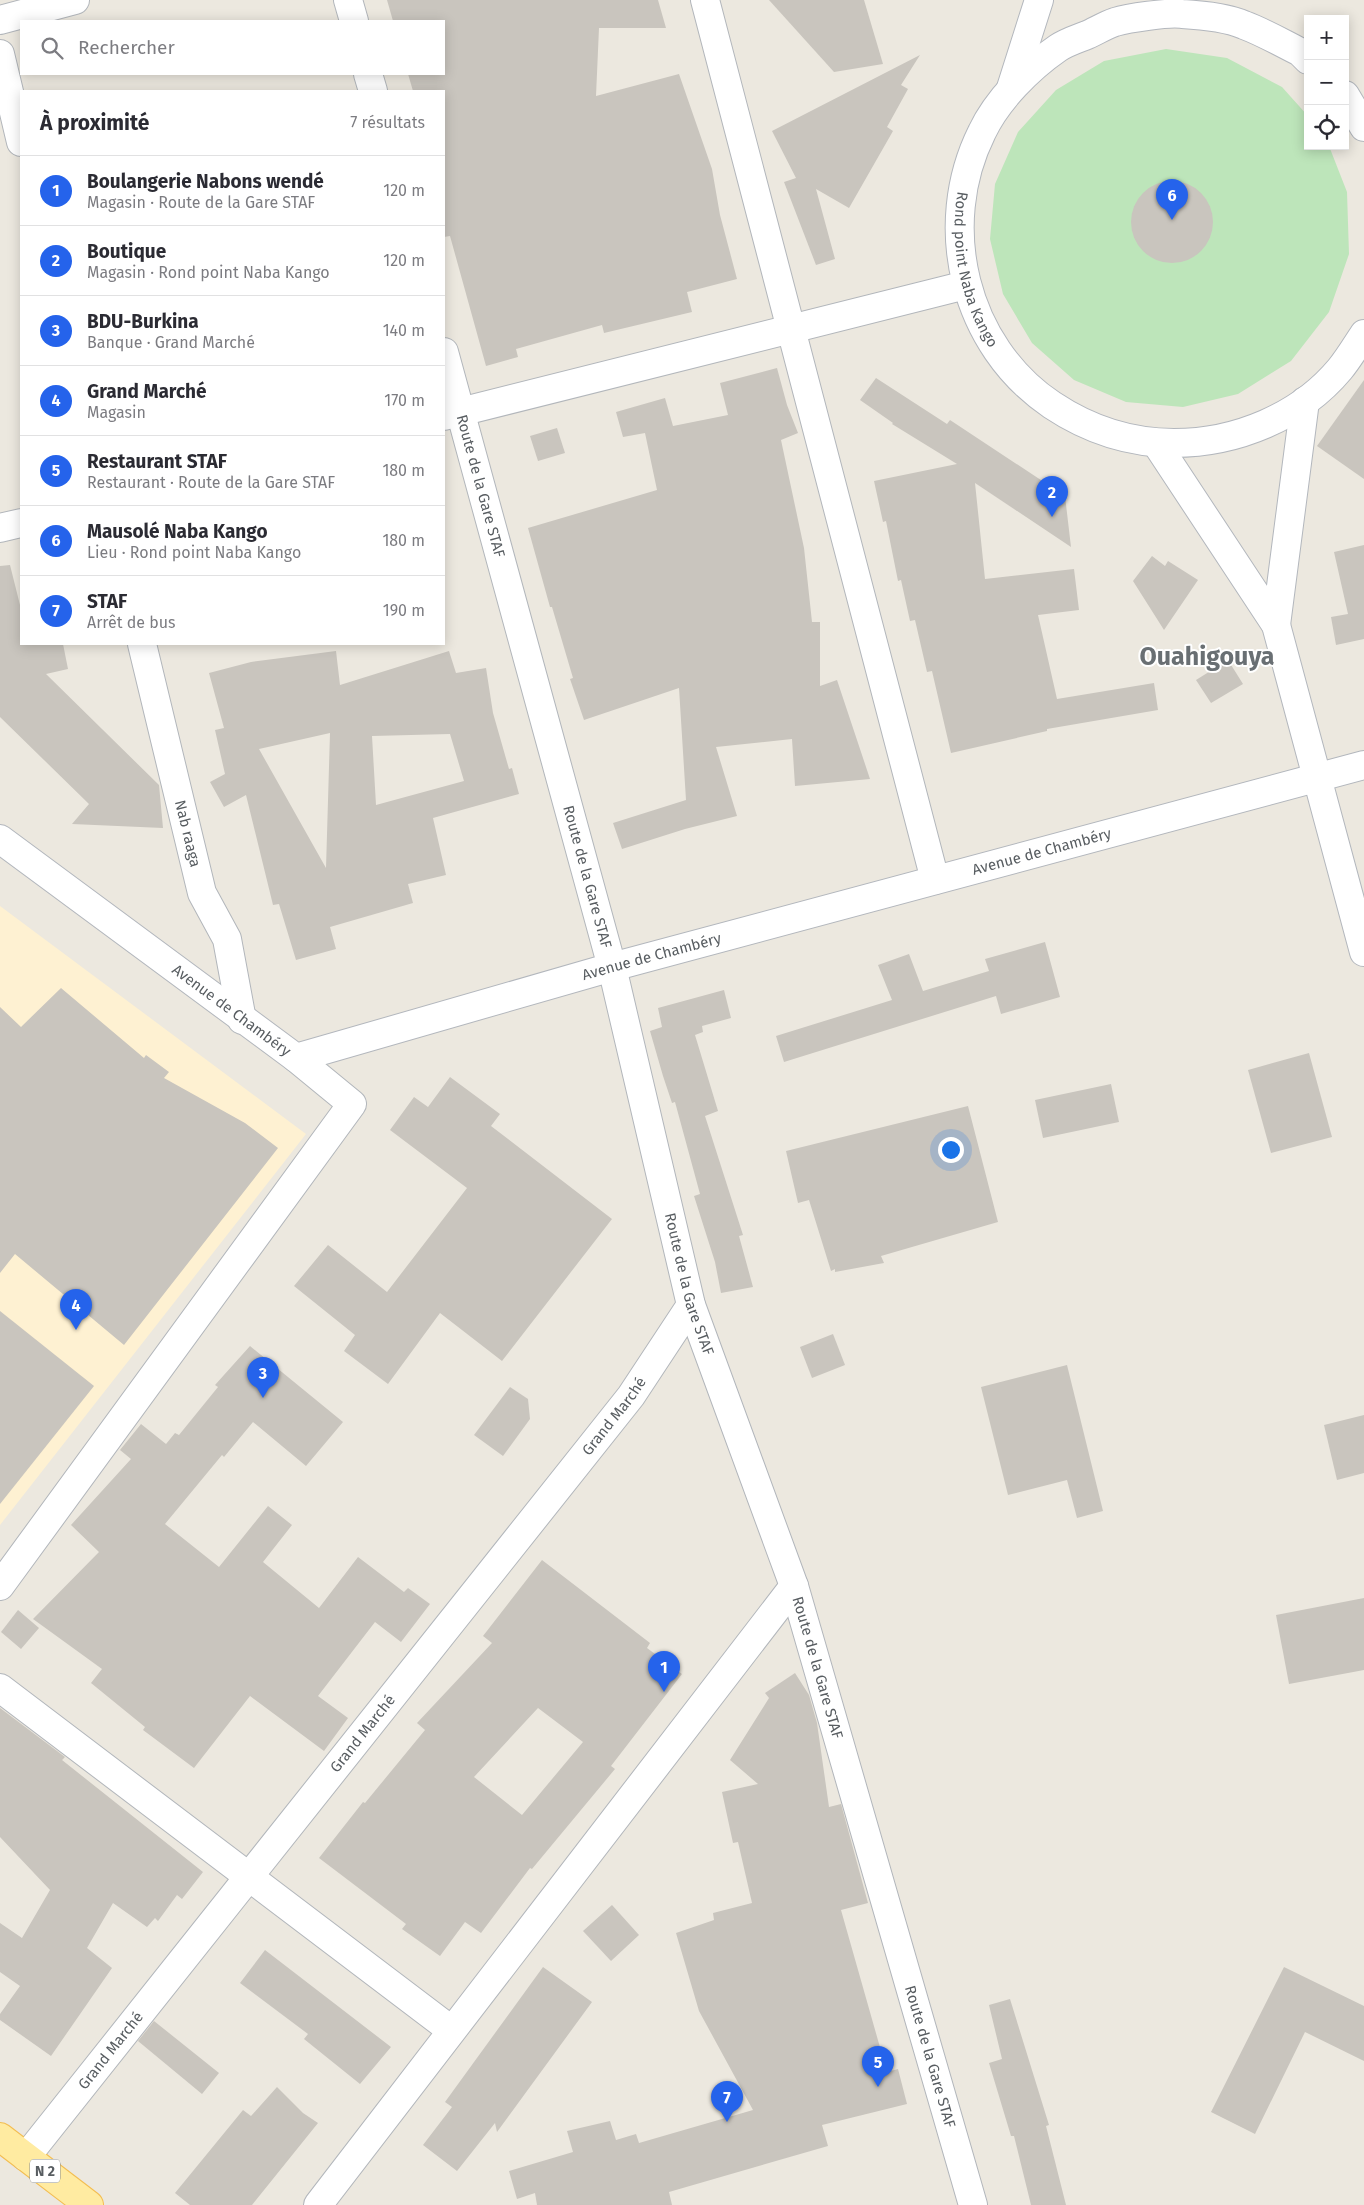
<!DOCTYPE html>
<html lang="fr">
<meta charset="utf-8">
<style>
body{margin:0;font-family:"Fira Sans",sans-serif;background:#f7f7f7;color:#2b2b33}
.controls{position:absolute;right:15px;top:15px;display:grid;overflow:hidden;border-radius:0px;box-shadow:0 2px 12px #0003}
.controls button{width:45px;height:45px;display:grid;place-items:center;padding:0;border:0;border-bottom:1px solid #e1e1e2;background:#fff;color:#2b2b33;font:25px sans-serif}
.you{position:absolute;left:950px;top:1149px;width:18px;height:18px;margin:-12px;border:4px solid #fff;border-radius:50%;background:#1a73e8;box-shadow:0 0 0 8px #1a73e833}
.badge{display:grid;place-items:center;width:32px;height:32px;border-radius:50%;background:#2563eb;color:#fff;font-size:16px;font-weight:700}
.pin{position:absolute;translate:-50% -41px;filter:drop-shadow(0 1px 2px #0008)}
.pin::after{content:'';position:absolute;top:26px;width:18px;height:15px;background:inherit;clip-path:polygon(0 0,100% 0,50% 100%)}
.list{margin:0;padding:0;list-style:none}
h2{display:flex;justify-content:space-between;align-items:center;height:65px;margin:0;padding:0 20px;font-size:21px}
h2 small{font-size:16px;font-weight:400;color:#7c7c81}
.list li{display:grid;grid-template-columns:32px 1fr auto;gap:15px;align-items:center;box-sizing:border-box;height:70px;padding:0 20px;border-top:1px solid #e1e1e2}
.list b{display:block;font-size:19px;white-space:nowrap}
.list p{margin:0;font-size:16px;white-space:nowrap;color:#7c7c81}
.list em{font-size:16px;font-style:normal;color:#7c7c81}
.icon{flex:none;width:28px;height:28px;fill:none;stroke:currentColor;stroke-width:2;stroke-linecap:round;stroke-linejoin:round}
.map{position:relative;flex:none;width:1364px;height:2205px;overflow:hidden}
.search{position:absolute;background:#fff;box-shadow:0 2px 12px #0003;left:20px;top:20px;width:425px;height:55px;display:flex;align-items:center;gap:12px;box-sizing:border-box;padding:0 18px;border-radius:0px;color:#7c7c81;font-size:19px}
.panel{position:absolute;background:#fff;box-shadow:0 2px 12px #0003;left:20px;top:90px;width:425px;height:555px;border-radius:0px}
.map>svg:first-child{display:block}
.commercial{fill:#fef1d2}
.green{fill:#bde5ba}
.building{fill:#c9c5be;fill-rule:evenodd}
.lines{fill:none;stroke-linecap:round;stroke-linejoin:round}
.street-casing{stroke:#b2b6bb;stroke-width:30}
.secondary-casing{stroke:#b3b7bd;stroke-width:30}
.primary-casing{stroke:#f3bd51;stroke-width:30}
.street{stroke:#fff;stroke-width:28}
.secondary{stroke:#fff;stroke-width:28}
.primary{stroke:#ffeba1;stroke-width:28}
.labels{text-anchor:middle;stroke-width:4;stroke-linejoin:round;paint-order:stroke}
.shield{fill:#fff;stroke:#8a8e90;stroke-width:1}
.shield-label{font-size:14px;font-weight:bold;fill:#585d61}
.street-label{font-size:15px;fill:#585d61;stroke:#fff}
.town-label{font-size:25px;font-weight:bold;fill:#696f73;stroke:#fff}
</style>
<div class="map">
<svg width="1364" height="2205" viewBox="0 0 1364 2205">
<rect width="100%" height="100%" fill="#ece8df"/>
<polygon class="commercial" points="0,906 306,1134 0,1525"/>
<polygon class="green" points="1166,49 1227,58 1282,87 1308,116 1308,146 1329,146 1347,192 1349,254 1329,312 1291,361 1238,394 1183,407 1126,402 1074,380 1032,343 1003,294 990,239 995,184 1018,132 1056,90 1104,61"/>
<g class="building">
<polygon points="387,0 658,0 666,28 599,28 596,96 679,74 712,169 720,215 737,279 687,292 692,312 604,333 602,325 516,349 518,357 486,366 450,236 444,237 444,91 413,91 408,74 444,74 444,21 393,21"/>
<polygon points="769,0 864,0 883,64 834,72"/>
<polygon points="920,55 901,85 908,89 887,127 893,131 849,208 816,189 835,259 816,265 784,182 796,178 772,131"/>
<circle cx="1172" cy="222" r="41"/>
<polygon points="777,368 787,405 798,433 781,440 804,548 812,622 820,622 820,686 837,680 870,779 795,786 792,739 716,747 737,816 685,829 622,849 613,823 686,800 679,688 584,720 570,679 573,678 552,607 550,607 528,528 657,490 645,433 623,437 616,412 665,398 673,426 728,415 720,383"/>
<polygon points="876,378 947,424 950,420 1065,496 1071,547 975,483 985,579 1074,569 1079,610 1038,615 1057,699 1154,683 1158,710 1047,729 1047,731 951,753 932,671 927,672 915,620 910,621 901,580 898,581 886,521 883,522 874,481 957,464 892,424 893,423 860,400"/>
<polygon points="1364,380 1364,479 1317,446"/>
<polygon points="557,428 565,453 538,461 530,436"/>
<polygon points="1364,545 1364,639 1336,645 1331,617 1348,614 1334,552"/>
<polygon points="1152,556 1165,566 1168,561 1198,580 1164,630 1133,581"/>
<polygon points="10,565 21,609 21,644 63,644 68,669 46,674 159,785 163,828 72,824 89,804 0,717 0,566"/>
<path d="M336,651L340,685L449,651L456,673L486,668L493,713L509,769L512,768L519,794L433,818L446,875L408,884L413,903L330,927L336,949L296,960L279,904L273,905L246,795L224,807L210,782L225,774L215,730L224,728L209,673L251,662ZM330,733L326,868L259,749ZM450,734L464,781L376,805L372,736Z"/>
<polygon points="1228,660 1243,684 1211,703 1196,680"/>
<polygon points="1045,942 1060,997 1001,1014 996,996 784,1062 776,1036 892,1000 878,965 909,954 923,991 989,971 985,959"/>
<polygon points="61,988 144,1058 146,1055 169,1072 164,1078 245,1123 278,1148 124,1345 15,1254 0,1273 0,1007 21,1027"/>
<polygon points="724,990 731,1018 702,1026 703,1032 695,1035 718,1111 705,1116 743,1235 739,1236 753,1287 721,1293 715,1262 694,1196 700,1194 675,1102 672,1103 663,1076 650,1031 662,1027 658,1008"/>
<polygon points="1309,1053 1332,1137 1271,1153 1248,1070"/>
<polygon points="450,1077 500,1114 491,1126 612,1219 502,1361 440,1313 388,1384 344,1351 355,1335 294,1286 328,1245 387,1292 467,1188 390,1130 414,1097 428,1107"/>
<polygon points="1111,1084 1119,1122 1043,1138 1035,1100"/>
<polygon points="968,1106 998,1222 881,1256 884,1263 835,1272 835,1269 831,1271 809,1200 798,1203 786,1151"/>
<polygon points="0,1311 94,1386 0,1504"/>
<polygon points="833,1334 845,1365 812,1378 800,1347"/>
<polygon points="250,1346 343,1422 306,1466 253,1422 224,1457 222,1455 165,1524 219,1567 268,1506 292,1525 263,1562 319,1608 358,1557 404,1592 408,1588 430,1604 401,1642 375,1622 318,1696 348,1718 324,1751 250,1696 194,1768 143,1730 145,1727 91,1683 102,1669 33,1619 99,1552 71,1525 131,1459 120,1450 141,1424 166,1444 175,1433 179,1435 218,1387 215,1385"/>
<polygon points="1067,1365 1103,1511 1077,1518 1067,1480 1008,1495 981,1387"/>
<polygon points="510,1387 528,1399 530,1419 503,1456 474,1435"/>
<polygon points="1364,1415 1364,1473 1337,1480 1324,1425"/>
<path d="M542,1560L650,1643L647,1648L682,1674L611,1766L615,1769L532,1869L530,1868L481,1933L465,1922L440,1956L402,1929L406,1924L319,1858L363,1802L365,1803L425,1730L417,1723L492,1643L483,1636ZM538,1708L583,1742L522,1815L474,1777Z"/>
<polygon points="1364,1598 1364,1670 1289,1684 1276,1615"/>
<polygon points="18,1610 39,1628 21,1649 1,1632"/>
<polygon points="795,1673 809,1695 817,1723 829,1807 841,1804 868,1903 841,1910 887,2072 898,2069 907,2104 822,2125 828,2146 669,2192 672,2205 537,2205 535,2193 517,2199 509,2171 573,2152 567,2131 610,2121 616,2140 636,2134 639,2143 753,2110 699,2011 676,1933 714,1920 713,1913 752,1903 738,1842 733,1843 722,1792 758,1784 730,1760 769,1698 765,1693"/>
<polygon points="0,1708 65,1757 62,1760 203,1872 182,1899 177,1895 158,1921 155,1918 147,1927 113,1903 87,1948 112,1968 51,2056 0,2020 0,2014 20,1986 0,1972 0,1923 22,1938 50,1890 0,1837"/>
<polygon points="612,1905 639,1935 611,1961 583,1931"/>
<polygon points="265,1950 391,2047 360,2084 304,2039 308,2034 240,1983"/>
<polygon points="543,1967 592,2002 497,2132 495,2123 457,2171 423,2145 452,2107 445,2102"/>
<polygon points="1284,1967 1364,2006 1364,2061 1305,2032 1255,2134 1211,2112"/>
<polygon points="1010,1999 1049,2125 1046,2126 1066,2205 1031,2205 1014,2136 1011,2136 989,2063 1002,2059 989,2005"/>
<polygon points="154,2021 219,2073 202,2094 138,2041"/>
<polygon points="277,2087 303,2113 318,2123 252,2205 190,2205 175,2193 243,2110 251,2116"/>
</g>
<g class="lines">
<g class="street-casing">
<g id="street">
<polyline points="348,0 354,21"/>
<polyline points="705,0 935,880"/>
<polyline points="0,20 75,0"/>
<polyline points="0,54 21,142"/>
<polyline points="368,74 373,91"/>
<path id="s1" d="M444,352L612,967L691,1305L794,1586L973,2205"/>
<polyline points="444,416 966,285"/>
<polyline points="0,528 21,523"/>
<path id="s2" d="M142,644L202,893L227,939L242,1020"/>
<polyline points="0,1586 352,1104 296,1058"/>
<polyline points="0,1688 451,2030"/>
<path id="s3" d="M26,2157L631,1396L691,1305"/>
<polyline points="318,2205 794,1586"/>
</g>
</g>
<g class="secondary-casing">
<g id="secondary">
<path id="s4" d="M1308,60L1300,52C1282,43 1263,32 1244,25C1228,18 1200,15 1182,14C1169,12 1128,18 1115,22C1106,25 1096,31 1087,35C1077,39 1067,42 1058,48C1029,68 997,100 982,132C935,226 964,346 1052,405C1088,429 1130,443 1174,443C1236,443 1300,417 1340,369C1349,358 1356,346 1364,334"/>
<polyline points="1011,88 1039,0"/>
<polyline points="1345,95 1364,127"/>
<polyline points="1156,443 1276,625 1364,952"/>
<polyline points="1276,625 1305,401"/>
<path id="s5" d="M0,839L296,1058L612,967L1364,765"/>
</g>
</g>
<g class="primary-casing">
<polyline id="primary" points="0,2137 89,2205"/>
</g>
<use href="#street" class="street"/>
<use href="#secondary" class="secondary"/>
<use href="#primary" class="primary"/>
</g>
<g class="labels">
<rect class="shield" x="30" y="2159.5" width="30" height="23" rx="4"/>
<g class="shield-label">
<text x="45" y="2176">N 2</text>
</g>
<g class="street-label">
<text dy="5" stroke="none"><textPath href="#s4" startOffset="525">Rond point Naba Kango</textPath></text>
<text dy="5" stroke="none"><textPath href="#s1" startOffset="139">Route de la Gare STAF</textPath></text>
<text dy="5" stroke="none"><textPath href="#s2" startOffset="195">Nab raaga</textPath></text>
<text dy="5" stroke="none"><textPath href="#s5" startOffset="1142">Avenue de Chambéry</textPath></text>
<text dy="5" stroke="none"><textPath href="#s1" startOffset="544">Route de la Gare STAF</textPath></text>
<text dy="5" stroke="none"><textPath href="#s5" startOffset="738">Avenue de Chambéry</textPath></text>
<text dy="5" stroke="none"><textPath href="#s5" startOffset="288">Avenue de Chambéry</textPath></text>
<text dy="5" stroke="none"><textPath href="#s1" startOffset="964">Route de la Gare STAF</textPath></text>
<text dy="5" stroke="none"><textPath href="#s3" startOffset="946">Grand Marché</textPath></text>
<text dy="5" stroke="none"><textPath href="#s1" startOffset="1369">Route de la Gare STAF</textPath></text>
<text dy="5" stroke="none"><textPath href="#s3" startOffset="541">Grand Marché</textPath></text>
<text dy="5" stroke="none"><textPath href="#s3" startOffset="136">Grand Marché</textPath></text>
<text dy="5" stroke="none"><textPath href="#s1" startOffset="1774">Route de la Gare STAF</textPath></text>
</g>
<g class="town-label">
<text x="1207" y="665">Ouahigouya</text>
</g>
</g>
</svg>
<div class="controls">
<button>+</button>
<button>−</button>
<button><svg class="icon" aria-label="locate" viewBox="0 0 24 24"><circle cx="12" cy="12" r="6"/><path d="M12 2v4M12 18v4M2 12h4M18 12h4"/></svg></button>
</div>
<div class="you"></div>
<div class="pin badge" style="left:664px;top:1692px">1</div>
<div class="pin badge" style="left:1052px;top:517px">2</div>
<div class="pin badge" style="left:263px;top:1398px">3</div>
<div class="pin badge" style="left:76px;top:1330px">4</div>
<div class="pin badge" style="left:878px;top:2087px">5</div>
<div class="pin badge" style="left:1172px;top:220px">6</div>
<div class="pin badge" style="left:727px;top:2122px">7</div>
<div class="search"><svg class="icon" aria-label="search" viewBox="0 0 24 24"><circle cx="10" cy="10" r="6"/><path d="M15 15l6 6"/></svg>Rechercher</div>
<section class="panel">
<h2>À proximité<small>7 résultats</small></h2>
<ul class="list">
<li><span class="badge">1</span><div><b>Boulangerie Nabons wendé</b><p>Magasin · Route de la Gare STAF</p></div><em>120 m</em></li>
<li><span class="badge">2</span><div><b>Boutique</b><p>Magasin · Rond point Naba Kango</p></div><em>120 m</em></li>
<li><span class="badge">3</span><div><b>BDU-Burkina</b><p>Banque · Grand Marché</p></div><em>140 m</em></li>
<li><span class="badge">4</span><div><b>Grand Marché</b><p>Magasin</p></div><em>170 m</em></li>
<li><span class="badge">5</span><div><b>Restaurant STAF</b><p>Restaurant · Route de la Gare STAF</p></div><em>180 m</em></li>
<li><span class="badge">6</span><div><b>Mausolé Naba Kango</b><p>Lieu · Rond point Naba Kango</p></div><em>180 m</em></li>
<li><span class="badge">7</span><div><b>STAF</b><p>Arrêt de bus</p></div><em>190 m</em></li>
</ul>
</section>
</div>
